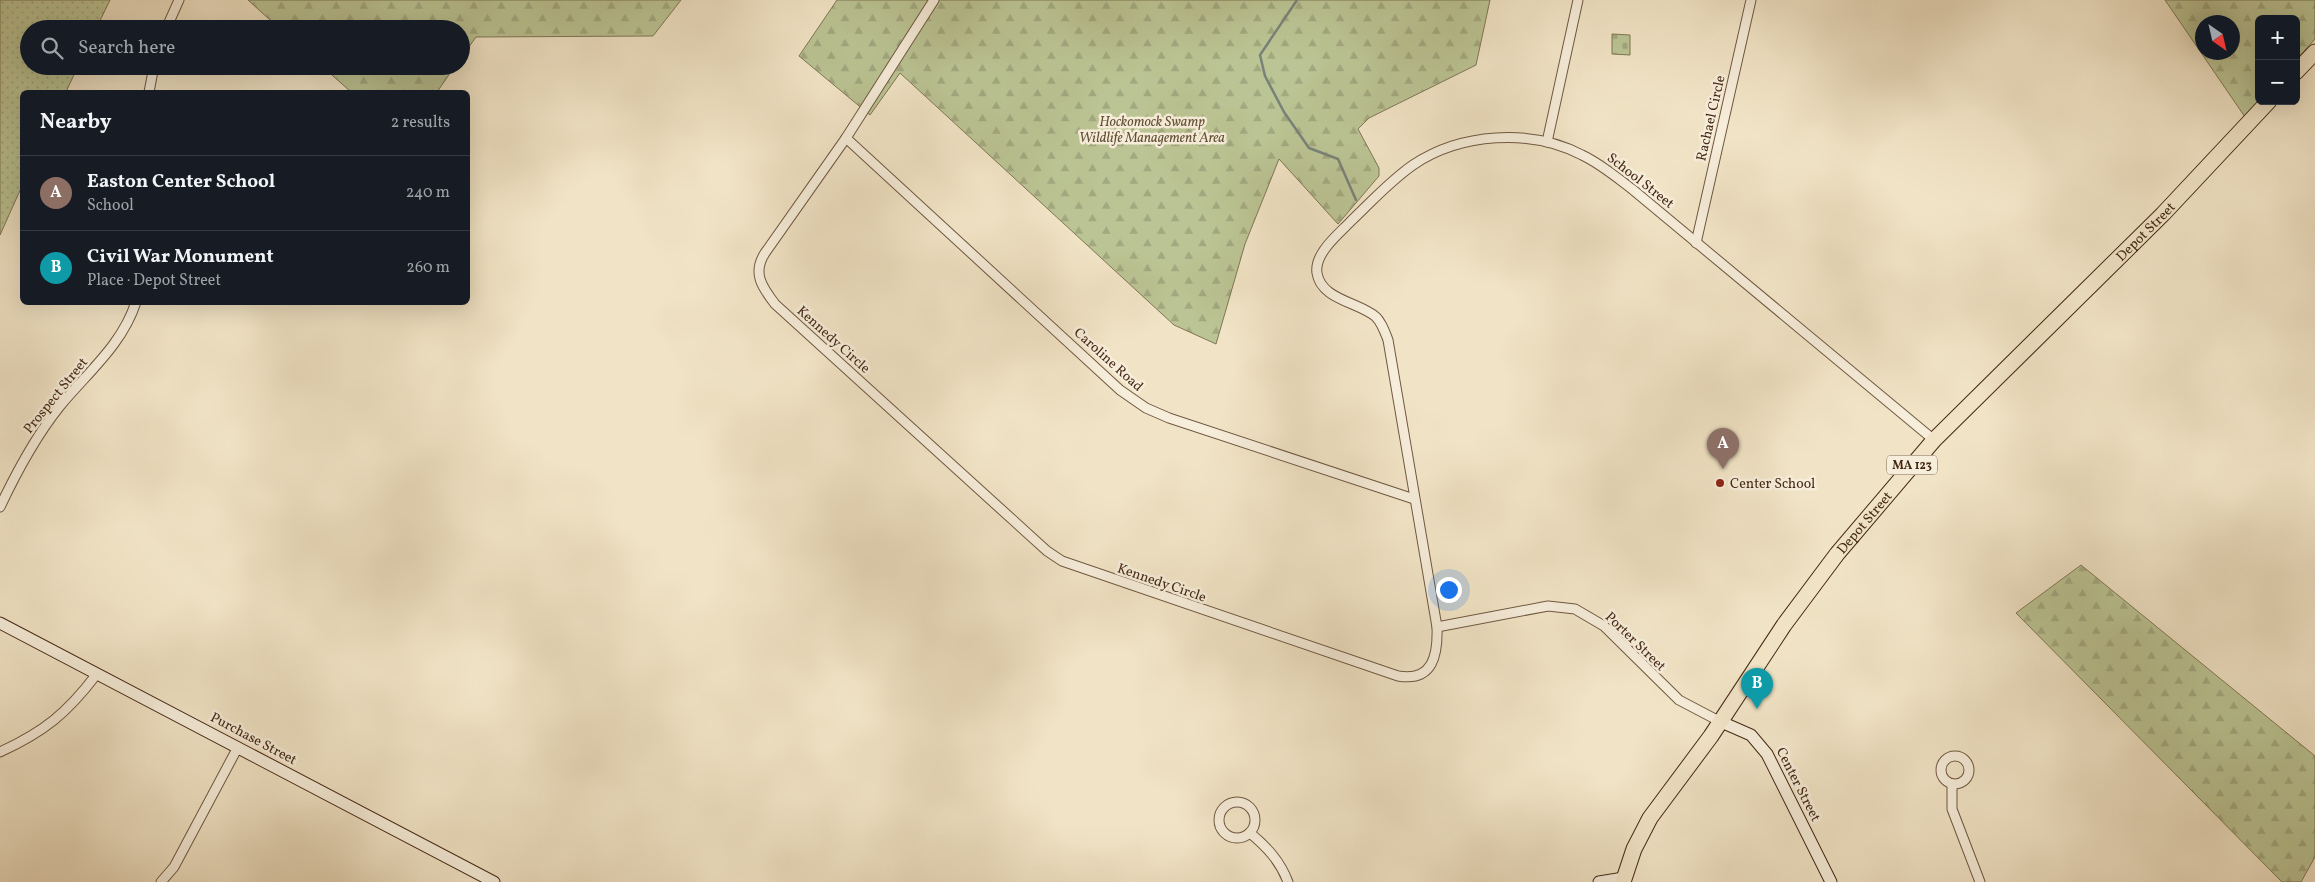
<!DOCTYPE html>
<meta charset="utf-8">
<style>
body{margin:0;font-family:Vollkorn,serif;background:#242831;color:#f1f3f6}
.controls{position:absolute;right:15px;top:15px;display:grid;overflow:hidden;border-radius:8px;box-shadow:0 5px 20px #0002}
.controls button{width:45px;height:45px;display:grid;place-items:center;padding:0;border:0;border-bottom:1px solid #363941;background:#171b24;color:#f1f3f6;font:25px sans-serif}
.compass{position:absolute;left:2195px;top:15px;width:45px;height:45px;border-radius:50%;background:#171b24;box-shadow:0 5px 20px #0002;rotate:146deg}
.you{position:absolute;left:1448px;top:589px;width:18px;height:18px;margin:-12px;border:4px solid #fff;border-radius:50%;background:#1a73e8;box-shadow:0 0 0 8px #1a73e833}
.badge{display:grid;place-items:center;width:32px;height:32px;border-radius:50%;background:#c59692;color:#fff;font-size:16px;font-weight:700}
.pin{position:absolute;translate:-50% -41px;filter:drop-shadow(0 1px 2px #0008)}
.pin::after{content:'';position:absolute;top:26px;width:18px;height:15px;background:inherit;clip-path:polygon(0 0,100% 0,50% 100%)}
.list{margin:0;padding:0;list-style:none}
h2{display:flex;justify-content:space-between;align-items:center;height:65px;margin:0;padding:0 20px;font-size:21px}
h2 small{font-size:16px;font-weight:400;color:#9ea1a6}
.list li{display:grid;grid-template-columns:32px 1fr auto;gap:15px;align-items:center;box-sizing:border-box;height:75px;padding:0 20px;border-top:1px solid #363941}
.list b{display:block;font-size:19px;white-space:nowrap}
.list p{margin:0;font-size:16px;white-space:nowrap;color:#9ea1a6}
.list em{font-size:16px;font-style:normal;color:#9ea1a6}
.icon{flex:none;width:28px;height:28px;fill:none;stroke:currentColor;stroke-width:2;stroke-linecap:round;stroke-linejoin:round}
.map{position:relative;flex:none;width:2315px;height:882px;overflow:hidden}
.search{position:absolute;background:#171b24;box-shadow:0 5px 20px #0002;left:20px;top:20px;width:450px;height:55px;display:flex;align-items:center;gap:12px;box-sizing:border-box;padding:0 18px;border-radius:28px;color:#9ea1a6;font-size:19px}
.panel{position:absolute;background:#171b24;box-shadow:0 5px 20px #0002;left:20px;top:90px;width:450px;height:215px;border-radius:8px}
.map>svg:first-child{display:block}
.grass{fill:url(#grass-dots);stroke:#807654}
.forest{fill:url(#forest-firs);stroke:#807654;fill-rule:evenodd}
.cemetery{fill:url(#cemetery-stones);stroke:#807654}
.lines{fill:none;stroke-linecap:round;stroke-linejoin:round}
.stream{stroke:#798279;stroke-width:2.5}
.street-casing{stroke:#705841;stroke-width:11}
.secondary-casing{stroke:#452915;stroke-width:13}
.highway-casing{stroke:#452915;stroke-width:17}
.street{stroke:#f6edda;stroke-width:9}
.secondary{stroke:#f6edda;stroke-width:11}
.highway{stroke:#f1e4c6;stroke-width:15}
.poi-dot{fill:#8f2418;stroke:#f6edda;stroke-width:2}
.labels{text-anchor:middle;stroke-width:5;stroke-linejoin:round;paint-order:stroke}
.shield{fill:#f6edda;stroke:#7a6450;stroke-width:1}
.shield-label{font-size:12px;font-weight:bold;fill:#452915}
.street-label{font-size:14px;fill:#452915;stroke:#f6edda}
.park-label{font-size:14px;font-style:italic;fill:#625035;stroke:#f6edda}
.poi-label{font-size:14px;fill:#452915;stroke:#f6edda;text-anchor:start}
</style>
<div class="map">
<svg width="2315" height="882" viewBox="0 0 2315 882">
<defs>
<pattern id="grass-dots" width="8" height="8" patternUnits="userSpaceOnUse" patternTransform="scale(1.25)"><rect width="8" height="8" fill="#bbc494"/><path d="M2 2h.1M6 6h.1" fill="none" stroke="#a2a87f" stroke-width="1.8" stroke-linecap="round"/></pattern>
<pattern id="forest-firs" width="22" height="20" patternUnits="userSpaceOnUse" patternTransform="scale(1.25)"><rect width="22" height="20" fill="#bbc494"/><path d="M5 1l3.5 6h-7zM16 11l3.5 6h-7z" fill="#a2a87f"/></pattern>
<pattern id="cemetery-stones" width="16" height="16" patternUnits="userSpaceOnUse" patternTransform="scale(1.25)"><rect width="16" height="16" fill="#bbc494"/><path d="M2 7V4a2 2 0 0 1 4 0v3zM10 15v-3a2 2 0 0 1 4 0v3z" fill="#a2a87f"/></pattern>
</defs>
<rect width="100%" height="100%" fill="#f1e4c6"/>
<filter id="stains"><feTurbulence type="fractalNoise" baseFrequency=".004" numOctaves="4"/><feColorMatrix values="0 0 0 0 .2 0 0 0 0 .09 0 0 0 0 .02 0 0 0 .5 -.17"/></filter>
<radialGradient id="worn" r=".72"><stop offset=".6" stop-color="#630" stop-opacity="0"/><stop offset="1" stop-color="#630" stop-opacity=".3"/></radialGradient>
<polygon class="grass" points="0,0 110,0 96,29 29,29 29,66 78,66 66,92 22,92 22,186 0,235"/>
<g class="forest">
<polygon points="248,0 681,0 653,36 476,37 461,58 461,29 280,29"/>
<polygon points="837,0 1490,0 1476,65 1369,118 1358,129 1379,168 1379,176 1338,224 1279,159 1245,244 1216,344 1174,325 900,73 870,115 799,56"/>
<path d="M2165,0H2315V39L2296,60V19H2259V101L2245,117ZM2202,22H2232V52H2202Z"/>
<polygon points="322,66 455,66 437,92 351,92"/>
<polygon points="2081,565 2315,756 2315,857 2301,882 2282,882 2016,613"/>
</g>
<polygon class="cemetery" points="1612,34 1630,35 1630,55 1612,54"/>
<g class="lines">
<polyline class="stream" points="1297,0 1260,55 1265,76 1284,112 1309,148 1338,159 1356,200"/>
<g class="street-casing">
<g id="street">
<path d="M934,0L846,138L765,253C752,273 762,287 775,304L1047,551L1062,561L1398,676C1433,682 1438,655 1437,627L1388,340C1385,332 1382,323 1376,317C1359,302 1321,300 1317,273C1314,253 1339,234 1351,221C1371,202 1390,181 1413,165C1460,133 1531,128 1582,155C1601,164 1616,177 1632,189L1934,440"/>
<polyline points="166,29 179,0"/>
<polyline points="149,92 154,66"/>
<polyline points="846,138 1120,390 1146,408 1169,418 1414,499"/>
<polyline points="1547,142 1578,0"/>
<polyline points="1696,243 1751,0"/>
<path d="M0,507C17,471 35,437 60,406C88,372 122,345 136,302"/>
<polyline points="1437,627 1548,606 1575,609 1604,626 1679,700 1719,721"/>
<path d="M0,752C44,732 67,713 96,675"/>
<circle cx="1955" cy="770" r="14"/>
<polyline points="1952,784 1952,809 1980,882"/>
<circle cx="1237" cy="820" r="18"/>
<path d="M1250,833C1267,847 1280,861 1288,882"/>
<polyline points="161,882 174,867 238,747"/>
</g>
</g>
<g class="secondary-casing">
<g id="secondary">
<polyline points="0,623 494,882"/>
<polyline points="1719,721 1751,735 1767,754 1831,882"/>
<polyline points="1599,882 1624,878"/>
</g>
</g>
<g class="highway-casing">
<g id="highway">
<polyline points="2296,72 2315,52"/>
<path id="s1" d="M1623,882L1634,849L1650,818L1711,736L1784,625L1837,554L1934,440L2163,214L2269,101"/>
</g>
</g>
<use href="#street" class="street"/>
<use href="#secondary" class="secondary"/>
<use href="#highway" class="highway"/>
</g>
<circle class="poi-dot" cx="1720" cy="483" r="5"/>
<g class="labels">
<rect class="shield" x="1887" y="455.5" width="50" height="19" rx="4"/>
<g class="shield-label">
<text x="1912" y="469">MA 123</text>
</g>
<g class="street-label">
<text transform="translate(1710 118) rotate(-77)" y="5">Rachael Circle</text>
<text transform="translate(1641 180) rotate(38)" y="5">School Street</text>
<text dy="5" stroke="none"><textPath href="#s1" startOffset="840">Depot Street</textPath></text>
<text transform="translate(834 339) rotate(42)" y="5">Kennedy Circle</text>
<text transform="translate(1109 359) rotate(42)" y="5">Caroline Road</text>
<text transform="translate(55 395) rotate(-51)" y="5">Prospect Street</text>
<text dy="5" stroke="none"><textPath href="#s1" startOffset="435">Depot Street</textPath></text>
<text transform="translate(1162 582) rotate(19)" y="5">Kennedy Circle</text>
<text transform="translate(1636 641) rotate(44)" y="5">Porter Street</text>
<text transform="translate(254 738) rotate(28)" y="5">Purchase Street</text>
<text transform="translate(1799 784) rotate(63)" y="5">Center Street</text>
</g>
<g class="park-label">
<text x="1152" y="126">Hockomock Swamp<tspan x="1152" dy="16">Wildlife Management Area</tspan></text>
</g>
<g class="poi-label">
<text x="1730" y="488">Center School</text>
</g>
</g>
<rect width="100%" height="100%" filter="url(#stains)"/>
<rect width="100%" height="100%" fill="url(#worn)"/>
</svg>
<div class="controls">
<button>+</button>
<button>−</button>
</div>
<svg class="compass" viewBox="-18 -18 36 36"><path d="M0-13l5 13h-10z" fill="#e53935"/><path d="M0 13l5-13h-10z" fill="#9ea1a6"/></svg>
<div class="you"></div>
<div class="pin badge" style="left:1723px;top:469px;background:#8d6e63">A</div>
<div class="pin badge" style="left:1757px;top:709px;background:#0f9aa8">B</div>
<div class="search"><svg class="icon" aria-label="search" viewBox="0 0 24 24"><circle cx="10" cy="10" r="6"/><path d="M15 15l6 6"/></svg>Search here</div>
<section class="panel">
<h2>Nearby<small>2 results</small></h2>
<ul class="list">
<li><span class="badge" style="background:#8d6e63">A</span><div><b>Easton Center School</b><p>School</p></div><em>240 m</em></li>
<li><span class="badge" style="background:#0f9aa8">B</span><div><b>Civil War Monument</b><p>Place · Depot Street</p></div><em>260 m</em></li>
</ul>
</section>
</div>
